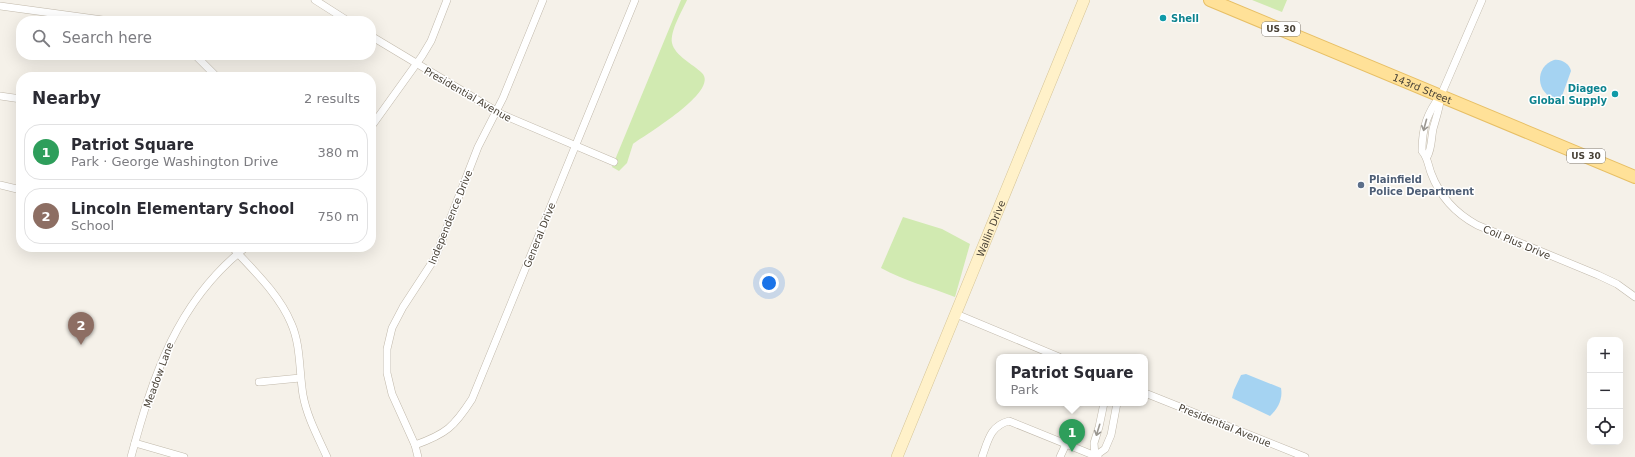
<!DOCTYPE html>
<meta charset="utf-8">
<style>
body{margin:0;font-family:"DejaVu Sans",sans-serif;background:#f2f2f3;color:#2b2b33}
.controls{position:absolute;right:12px;bottom:12px;display:grid;overflow:hidden;border-radius:8px;box-shadow:0 4px 16px #0002}
.controls button{width:36px;height:36px;display:grid;place-items:center;padding:0;border:0;border-bottom:1px solid #e1e1e2;background:#fff;color:#2b2b33;font:20px sans-serif}
.you{position:absolute;left:769px;top:283px;width:14px;height:14px;margin:-10px;border:3px solid #fff;border-radius:50%;background:#1a73e8;box-shadow:0 0 0 6px #1a73e833}
.badge{display:grid;place-items:center;width:26px;height:26px;border-radius:50%;background:#2563eb;color:#fff;font-size:13px;font-weight:700}
.pin{position:absolute;translate:-50% -33px;filter:drop-shadow(0 1px 2px #0008)}
.pin::after{content:'';position:absolute;top:21px;width:14px;height:12px;background:inherit;clip-path:polygon(0 0,100% 0,50% 100%)}
.popup{position:absolute;left:996px;top:354px;width:152px;height:52px;box-sizing:border-box;display:grid;place-content:center;border-radius:8px;background:#fff;filter:drop-shadow(0 1px 3px #0005);font-size:13px;white-space:nowrap;color:#7c7c81}
.popup b{font-size:15px;color:#2b2b33}
.popup::after{content:'';position:absolute;left:50%;top:100%;margin-left:-8px;border:8px solid transparent;border-top-color:#fff}
.list{margin:0;padding:0;list-style:none}
h2{display:flex;justify-content:space-between;align-items:center;height:52px;margin:0;padding:0 16px;font-size:17px}
h2 small{font-size:13px;font-weight:400;color:#7c7c81}
.list li{display:grid;grid-template-columns:26px 1fr auto;gap:12px;align-items:center;box-sizing:border-box;height:56px;margin:0 8px 8px;padding:0 8px;border:1px solid #e1e1e2;border-radius:16px}
.list b{display:block;font-size:15px;white-space:nowrap}
.list p{margin:0;font-size:13px;white-space:nowrap;color:#7c7c81}
.list em{font-size:13px;font-style:normal;color:#7c7c81}
.icon{flex:none;width:22px;height:22px;fill:none;stroke:currentColor;stroke-width:2;stroke-linecap:round;stroke-linejoin:round}
.map{position:relative;flex:none;width:1635px;height:457px;overflow:hidden}
.search{position:absolute;background:#fff;box-shadow:0 4px 16px #0002;left:16px;top:16px;width:360px;height:44px;display:flex;align-items:center;gap:10px;box-sizing:border-box;padding:0 14px;border-radius:16px;color:#7c7c81;font-size:15px}
.panel{position:absolute;background:#fff;box-shadow:0 4px 16px #0002;left:16px;top:72px;width:360px;height:180px;border-radius:16px}
.map>svg:first-child{display:block}
.green{fill:#d1eab1}
.water{fill:#a5d3f2}
.lines{fill:none;stroke-linecap:round;stroke-linejoin:round}
.minor-casing{stroke:#c1b9ab;stroke-width:8}
.secondary-casing{stroke:#d6c598;stroke-width:12}
.primary-casing{stroke:#e7bf65;stroke-width:14}
.minor{stroke:#fff;stroke-width:7}
.secondary{stroke:#fff1c9;stroke-width:11}
.primary{stroke:#ffe198;stroke-width:12}
.oneway{stroke:#9b9791}
.culture-dot{fill:#0f9aa8;stroke:#fff;stroke-width:1.5}
.service-dot{fill:#5c6f8a;stroke:#fff;stroke-width:1.5}
.labels{text-anchor:middle;stroke-width:3;stroke-linejoin:round;paint-order:stroke}
.shield{fill:#fff;stroke:#807b73;stroke-width:1}
.shield-label{font-size:9px;font-weight:bold;fill:#494237}
.culture-label{font-size:10px;font-weight:bold;fill:#0d838f;stroke:#fff;text-anchor:start}
.street-label{font-size:10px;fill:#494237;stroke:#fff}
.service-label{font-size:10px;font-weight:bold;fill:#4e5e75;stroke:#fff;text-anchor:start}
</style>
<div class="map">
<svg width="1635" height="457" viewBox="0 0 1635 457">
<rect width="100%" height="100%" fill="#f5f1e9"/>
<g class="green">
<path d="M681,0H687C682,11 670,31 672,43C675,56 693,64 702,73C720,91 645,135 633,144L627,163L619,171L612,167Z"/>
<polygon points="1252,0 1287,0 1282,12"/>
<path d="M903,217L942,229L970,244L955,297C930,287 904,281 881,268Z"/>
</g>
<g class="water">
<path d="M1554,60C1561,59 1569,63 1571,71L1562,96L1556,99C1536,94 1534,67 1554,60Z"/>
<path d="M1246,374L1281,388C1283,399 1278,409 1270,416L1232,398L1234,390L1241,375Z"/>
</g>
<g class="lines">
<g class="minor-casing">
<g id="minor">
<polyline points="315,0 348,21"/>
<polyline points="0,6 110,21"/>
<polyline points="371,36 501,114 614,162"/>
<polyline points="195,55 217,77"/>
<path d="M1441,95C1427,113 1422,128 1422,151C1428,158 1428,165 1431,173C1440,197 1455,213 1477,225L1598,275L1617,284L1635,297"/>
<polyline points="0,96 21,99"/>
<polyline points="371,127 422,56 431,41 447,0"/>
<path d="M1427,157C1432,148 1431,139 1433,129C1436,118 1440,107 1441,95L1482,0"/>
<polyline points="0,185 21,190"/>
<path d="M232,247C253,270 279,294 291,323C301,345 299,371 303,395C307,417 318,437 327,457"/>
<polyline points="112,248 112,247"/>
<polyline points="956,314 1059,357"/>
<polyline points="259,382 300,378"/>
<polyline points="1145,393 1305,457"/>
<polyline points="135,443 184,457"/>
<path d="M415,445C446,434 454,427 472,399L635,0"/>
<polyline points="1095,456 1105,449 1111,435 1117,403"/>
<polyline points="1095,456 1094,443 1099,427 1104,403"/>
<path d="M131,457C153,376 177,301 246,247"/>
<polyline points="418,457 415,445 392,394 387,373 387,349 392,328 403,307 435,258 478,147 503,98 543,0"/>
<path d="M982,457C988,441 990,426 1009,421L1098,457"/>
<polyline points="1060,457 1066,444"/>
</g>
</g>
<g class="secondary-casing">
<g id="secondary">
<path id="s1" d="M897,457L1084,0"/>
</g>
</g>
<g class="primary-casing">
<g id="primary">
<path id="s2" d="M1210,0L1635,177"/>
</g>
</g>
<use href="#minor" class="minor"/>
<use href="#secondary" class="secondary"/>
<use href="#primary" class="primary"/>
</g>
<defs><path id="oneway-shaft" d="M-6 0H5M1.5-3L5.5 0L1.5 3" fill="none" stroke-width="1.6" stroke-linecap="round" stroke-linejoin="round"/></defs>
<g class="oneway">
<use href="#oneway-shaft" transform="translate(1425 125) rotate(105)"/>
<use href="#oneway-shaft" transform="translate(1098 430) rotate(107)"/>
</g>
<g class="culture-dot">
<circle cx="1163" cy="18" r="4"/>
<circle cx="1615" cy="94" r="4"/>
</g>
<circle class="service-dot" cx="1361" cy="185" r="4"/>
<g class="labels">
<g class="shield">
<rect x="1262" y="22" width="38" height="14" rx="3"/>
<rect x="1567" y="149" width="38" height="14" rx="3"/>
</g>
<g class="shield-label">
<text x="1281" y="32">US 30</text>
<text x="1586" y="159">US 30</text>
</g>
<g class="culture-label">
<text x="1171" y="22">Shell</text>
<text x="1607" y="92" text-anchor="end">Diageo<tspan x="1607" dy="12">Global Supply</tspan></text>
</g>
<g class="street-label">
<text dy="4" stroke="none"><textPath href="#s2" startOffset="230">143rd Street</textPath></text>
<text transform="translate(468 94) rotate(30)" y="4">Presidential Avenue</text>
<text transform="translate(450 217) rotate(-68)" y="4">Independence Drive</text>
<text dy="4" stroke="none"><textPath href="#s1" startOffset="247">Wallin Drive</textPath></text>
<text transform="translate(539 235) rotate(-68)" y="4">General Drive</text>
<text transform="translate(1517 242) rotate(23)" y="4">Coil Plus Drive</text>
<text transform="translate(158 375) rotate(-70)" y="4">Meadow Lane</text>
<text transform="translate(1225 425) rotate(22)" y="4">Presidential Avenue</text>
</g>
<g class="service-label">
<text x="1369" y="183">Plainfield<tspan x="1369" dy="12">Police Department</tspan></text>
</g>
</g>
</svg>
<div class="controls">
<button>+</button>
<button>−</button>
<button><svg class="icon" aria-label="locate" viewBox="0 0 24 24"><circle cx="12" cy="12" r="6"/><path d="M12 2v4M12 18v4M2 12h4M18 12h4"/></svg></button>
</div>
<div class="you"></div>
<div class="pin badge" style="left:1072px;top:452px;background:#2e9e5b">1</div>
<div class="popup"><b>Patriot Square</b>Park</div>
<div class="pin badge" style="left:81px;top:345px;background:#8d6e63">2</div>
<div class="search"><svg class="icon" aria-label="search" viewBox="0 0 24 24"><circle cx="10" cy="10" r="6"/><path d="M15 15l6 6"/></svg>Search here</div>
<section class="panel">
<h2>Nearby<small>2 results</small></h2>
<ul class="list">
<li><span class="badge" style="background:#2e9e5b">1</span><div><b>Patriot Square</b><p>Park · George Washington Drive</p></div><em>380 m</em></li>
<li><span class="badge" style="background:#8d6e63">2</span><div><b>Lincoln Elementary School</b><p>School</p></div><em>750 m</em></li>
</ul>
</section>
</div>
